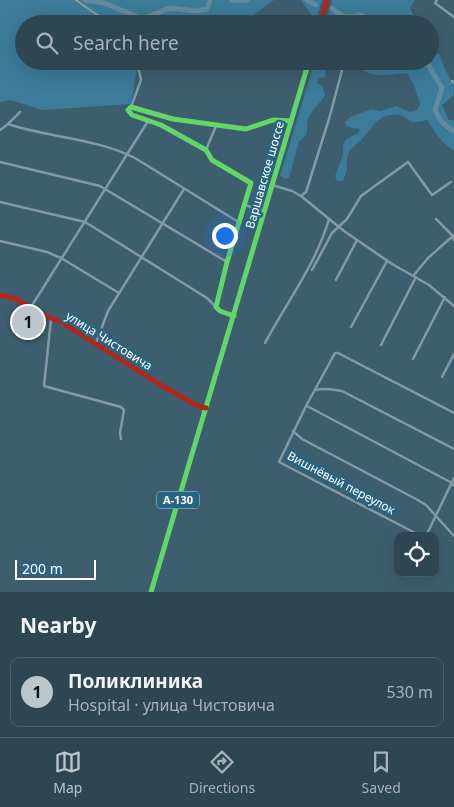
<!DOCTYPE html>
<meta charset="utf-8">
<style>
body{margin:0;font-family:"Noto Sans",sans-serif;background:#3a505c;color:#f1f3f6}
.controls{position:absolute;right:15px;bottom:15px;display:grid;overflow:hidden;border-radius:10px;box-shadow:0 5px 20px #0002}
.controls button{width:45px;height:45px;display:grid;place-items:center;padding:0;border:0;border-bottom:1px solid #495e69;background:#2e4652;color:#f1f3f6;font:25px sans-serif}
.scale{position:absolute;left:15px;bottom:12px;width:81px;box-sizing:border-box;padding-left:5px;border:2px solid #fff;border-top:0;font-size:14px;line-height:18px;white-space:nowrap;color:#fff;-webkit-text-stroke:4px #286583;paint-order:stroke}
.you{position:absolute;left:224px;top:235px;width:18px;height:18px;margin:-12px;border:4px solid #fff;border-radius:50%;background:#1a73e8;box-shadow:0 0 0 8px #1a73e833}
.badge{display:grid;place-items:center;width:32px;height:32px;border-radius:50%;background:#bbc7cc;color:#111;font-size:16px;font-weight:700}
.pin{position:absolute;translate:-50% -50%;border:2px solid #fff;box-shadow:0 1px 5px #0006}
.list{margin:0;padding:0;list-style:none}
h2{display:flex;justify-content:space-between;align-items:center;height:65px;margin:0;padding:0 20px;font-size:21px}
h2 small{font-size:16px;font-weight:400;color:#a7b1b8}
.list li{display:grid;grid-template-columns:32px 1fr auto;gap:15px;align-items:center;box-sizing:border-box;height:70px;margin:0 10px 10px;padding:0 10px;border:1px solid #495e69;border-radius:10px}
.list b{display:block;font-size:19px;white-space:nowrap}
.list p{margin:0;font-size:16px;white-space:nowrap;color:#a7b1b8}
.list em{font-size:16px;font-style:normal;color:#a7b1b8}
.icon{flex:none;width:28px;height:28px;fill:none;stroke:currentColor;stroke-width:2;stroke-linecap:round;stroke-linejoin:round}
.map{position:relative;flex:none;width:454px;height:592px;overflow:hidden}
.search{position:absolute;background:#2e4652;box-shadow:0 5px 20px #0002;left:15px;right:15px;top:15px;height:55px;display:flex;align-items:center;gap:12px;box-sizing:border-box;padding:0 18px;border-radius:28px;color:#a7b1b8;font-size:19px}
.sheet{height:145px;background:#2e4652}
nav{display:flex;justify-content:space-around;align-items:center;box-sizing:border-box;height:70px;border-top:1px solid #495e69;background:#2e4652;font-size:14px;color:#a7b1b8}
nav a{display:grid;justify-items:center;gap:2px}
nav .on{color:#bbc7cc}
.map>svg:first-child{display:block}
.green{fill:#3c7b99}
.lines{fill:none;stroke-linecap:round;stroke-linejoin:round}
.river{stroke:#628b9e;stroke-width:5}
.street{stroke:#839aa4;stroke-width:2.5}
.fast{stroke:#63d668;stroke-width:5}
.jam{stroke:#b3261e;stroke-width:5}
.labels{text-anchor:middle;stroke-width:5;stroke-linejoin:round;paint-order:stroke}
.shield{fill:#286583;stroke:#bed1da;stroke-width:1}
.shield-label{font-size:11px;font-weight:bold;fill:#fff}
.street-label{font-size:12px;fill:#fff;stroke:#286583}
</style>
<div class="map">
<svg width="454" height="592" viewBox="0 0 454 592">
<rect width="100%" height="100%" fill="#3d5e6e"/>
<g class="green">
<polygon points="0,0 74,0 107,24 24,24 24,61 140,61 138,63 131,104 43,110 10,100 0,102"/>
<polygon points="79,0 274,0 241,24 223,24 168,17 154,24 136,24 130,20 122,24 112,24"/>
<polygon points="302,0 322,0 316,22 301,0"/>
<polygon points="332,0 415,0 410,8 415,18 422,24 326,24"/>
<path d="M430,43L432,49L440,55L444,67L454,87L453,96L442,105L449,120H454V150C440,143 436,132 427,120C405,126 412,117 398,115C376,113 372,130 361,140C356,145 351,148 348,154C346,159 347,165 347,170C346,173 344,177 343,181H337L335,176L343,155V146L345,140L358,133L360,129L347,127L345,122L350,117L372,109L380,111L396,106L410,112L417,110L420,104L414,85L407,73C390,74 365,81 355,61H430Z"/>
<path d="M315,61H327L325,77L318,79L317,83L322,86L325,95C321,103 313,108 309,117C303,127 313,134 299,141L289,178L286,179L280,176Z"/>
</g>
<g class="lines">
<g class="river">
<polyline points="85,0 104,3 143,19 169,8 196,11 207,9 210,0"/>
<polyline points="232,0 247,0"/>
<polyline points="307,0 316,5"/>
<path d="M332,8C341,17 348,19 361,15L375,24"/>
<path d="M426,61L442,88L435,110C439,120 444,126 454,131"/>
</g>
<g class="street">
<polyline points="76,0 110,24"/>
<polyline points="437,0 435,3 454,17"/>
<polyline points="452,81 454,83"/>
<polyline points="131,107 141,80 137,61"/>
<polyline points="8,124 20,112"/>
<path d="M0,130L8,124C50,138 95,138 135,158L240,223"/>
<polyline points="206,150 216,126"/>
<polyline points="0,162 100,186 227,262"/>
<polyline points="272,185 292,191 301,196 344,231 392,264 429,285 454,306"/>
<polyline points="301,196 306,192 329,119 344,63"/>
<polyline points="0,202 85,222 207,298 216,307"/>
<polyline points="245,205 264,211"/>
<polyline points="436,219 451,234 454,240"/>
<polyline points="0,241 47,252 61,258 119,293"/>
<polyline points="312,270 332,233 347,219 361,196 408,162 432,195 451,182"/>
<polyline points="414,275 428,258 454,235"/>
<polyline points="336,280 357,240"/>
<polyline points="31,307 148,121"/>
<polyline points="51,319 44,386 121,407 124,410 120,433 121,439"/>
<polyline points="351,327 387,261"/>
<polyline points="96,343 108,311 184,189"/>
<path d="M265,343C287,302 316,264 329,219"/>
<polyline points="381,345 416,277"/>
<polyline points="413,359 445,297"/>
<polyline points="442,377 454,354"/>
<path d="M316,390C326,387 332,390 342,391L454,449"/>
<polyline points="307,406 452,483 454,486"/>
<polyline points="293,431 302,439 416,499 426,505 454,536"/>
<polyline points="421,536 279,462 306,406 335,353 338,353 454,413"/>
<polyline points="426,536 454,478"/>
</g>
<g class="fast">
<polyline points="234,316 220,311 216,307 227,262 251,183 212,160 206,150 161,125 132,115 128,110 131,107 173,119 246,129 273,120 291,121"/>
<polyline points="151,592 309,61"/>
</g>
<g class="jam">
<polyline points="320,24 327,0"/>
<polyline points="0,295 16,299 41,314 61,322 164,387 198,406 206,408"/>
</g>
</g>
<g class="labels">
<rect class="shield" x="157" y="491.5" width="42" height="17" rx="4"/>
<g class="shield-label">
<text x="178" y="504">А-130</text>
</g>
<g class="street-label">
<text transform="translate(265 175) rotate(-74)" y="4">Варшавское шоссе</text>
<text transform="translate(109 341) rotate(32)" y="4">улица Чистовича</text>
<text transform="translate(341 483) rotate(28)" y="4">Вишнёвый переулок</text>
</g>
</g>
</svg>
<div class="controls">
<button><svg class="icon" aria-label="locate" viewBox="0 0 24 24"><circle cx="12" cy="12" r="6"/><path d="M12 2v4M12 18v4M2 12h4M18 12h4"/></svg></button>
</div>
<div class="scale">200 m</div>
<div class="you"></div>
<div class="pin badge" style="left:28px;top:322px">1</div>
<div class="search"><svg class="icon" aria-label="search" viewBox="0 0 24 24"><circle cx="10" cy="10" r="6"/><path d="M15 15l6 6"/></svg>Search here</div>
</div>
<section class="sheet">
<h2>Nearby<small></small></h2>
<ul class="list">
<li><span class="badge">1</span><div><b>Поликлиника</b><p>Hospital · улица Чистовича</p></div><em>530 m</em></li>
</ul>
</section>
<nav>
<a class="on"><svg class="icon" aria-label="map" viewBox="0 0 24 24"><path d="M3 6l6-2 6 2 6-2v14l-6 2-6-2-6 2zM9 4v14M15 6v14"/></svg>Map</a>
<a><svg class="icon" aria-label="directions" viewBox="0 0 24 24"><path d="M12 3l9 9-9 9-9-9zM9 14v-3h6M13 9l2 2-2 2"/></svg>Directions</a>
<a><svg class="icon" aria-label="saved" viewBox="0 0 24 24"><path d="M7 4h10v16l-5-4-5 4z"/></svg>Saved</a>
</nav>
